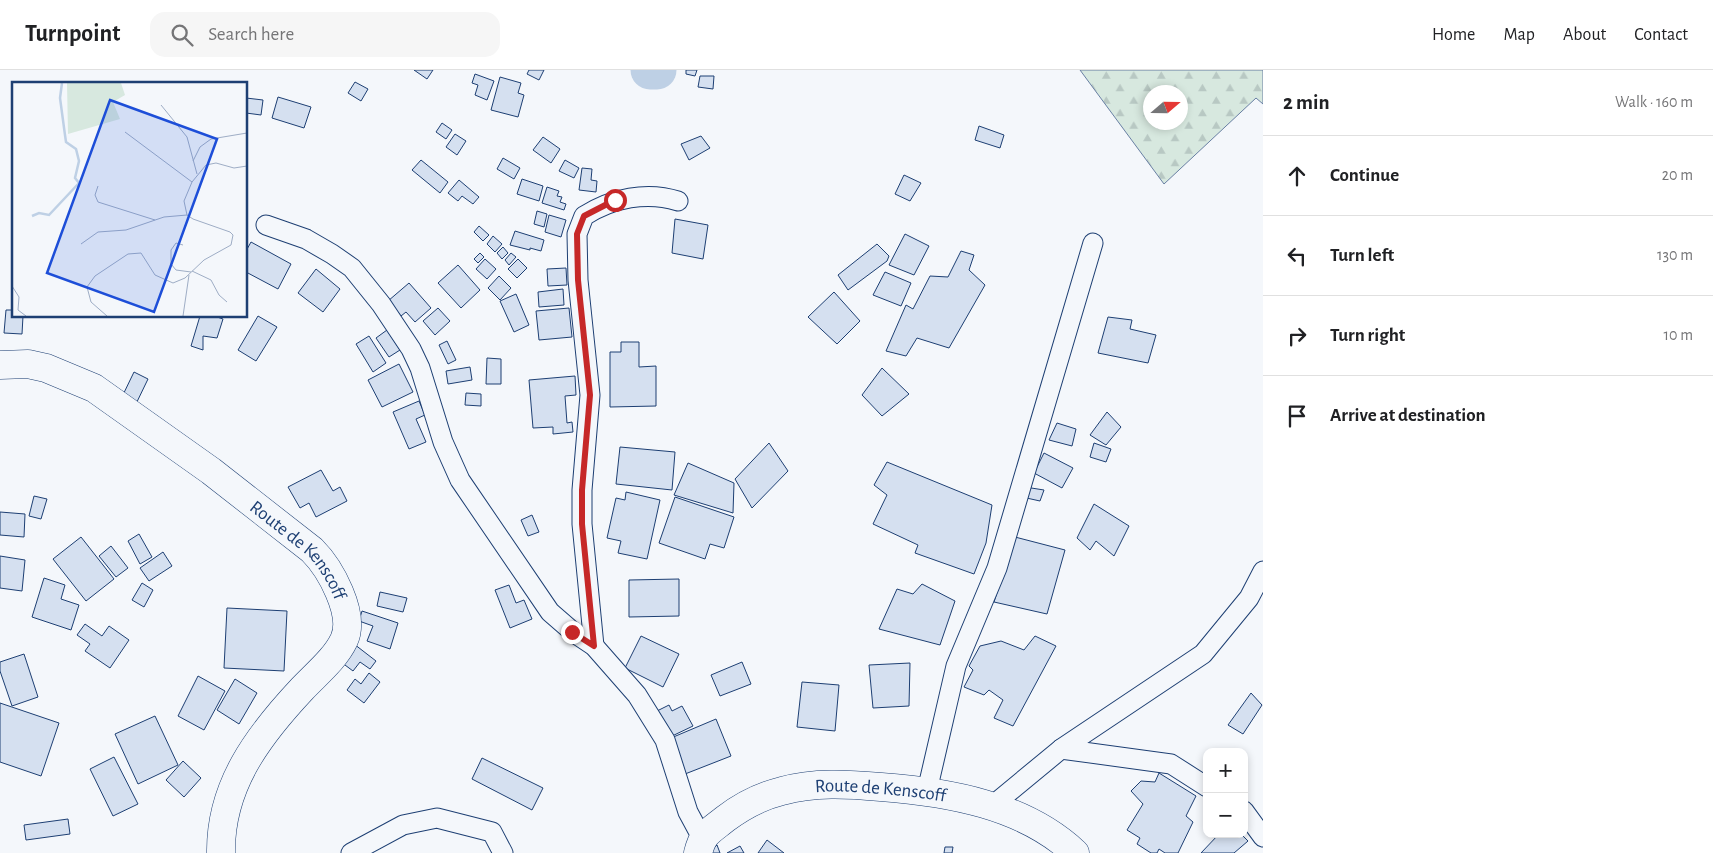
<!DOCTYPE html>
<meta charset="utf-8">
<style>
body{margin:0;font-family:"Alegreya Sans",sans-serif;background:#f6f6f6;color:#202124}
.controls{position:absolute;right:15px;bottom:15px;display:grid;overflow:hidden;border-radius:10px;box-shadow:0 2px 8px #0003}
.controls button{width:45px;height:45px;display:grid;place-items:center;padding:0;border:0;border-bottom:1px solid #e0e0e0;background:#fff;color:#202124;font:25px sans-serif}
.compass{position:absolute;left:1143px;top:15px;width:45px;height:45px;border-radius:50%;background:#fff;box-shadow:0 2px 8px #0003;rotate:70deg}
.stop{position:absolute;width:15px;height:15px;margin:-11px;border:4px solid #c62828;border-radius:50%;background:#fff}
.stop.end{background:#c62828;border-color:#fff;box-shadow:0 1px 5px #0008}
.list{margin:0;padding:0;list-style:none}
h2{display:flex;justify-content:space-between;align-items:center;height:65px;margin:0;padding:0 20px;font-size:21px}
h2 small{font-size:16px;font-weight:400;color:#757577}
.list li{display:grid;grid-template-columns:32px 1fr auto;gap:15px;align-items:center;box-sizing:border-box;height:80px;padding:0 20px;border-top:1px solid #e0e0e0}
.list b{display:block;font-size:19px;white-space:nowrap}
.list em{font-size:16px;font-style:normal;color:#757577}
.icon{flex:none;width:28px;height:28px;fill:none;stroke:currentColor;stroke-width:2;stroke-linecap:round;stroke-linejoin:round}
.map{position:relative;flex:none;width:1263px;height:783px;overflow:hidden}
header{display:flex;align-items:center;gap:30px;box-sizing:border-box;height:70px;padding:0 25px;background:#fff;border-bottom:1px solid #e0e0e0}
header strong{font-size:24px}
nav{display:flex;gap:28px;margin-inline-start:auto;font-size:18px}
.search{width:350px;height:45px;background:#f6f6f6;display:flex;align-items:center;gap:12px;box-sizing:border-box;padding:0 18px;border-radius:15px;color:#757577;font-size:19px}
main{display:flex}
aside{flex:1;background:#fff}
.map>svg:first-child{display:block}
.forest{fill:url(#forest-firs);stroke:#687fa3;fill-rule:evenodd}
.lines{fill:none;stroke-linecap:round;stroke-linejoin:round}
.river{stroke:#bed0e5;stroke-width:39}
.building{fill:#d5e0f0;stroke:#1d3f73}
.minor-casing{stroke:#1d3f73;stroke-width:21}
.secondary-casing{stroke:#1d3f73;stroke-width:29}
.minor{stroke:#f4f7fb;stroke-width:19}
.secondary{stroke:#f4f7fb;stroke-width:28}
.route{stroke:#c62828;stroke-width:6}
.labels{text-anchor:middle;stroke-width:4;stroke-linejoin:round;paint-order:stroke}
.street-label{font-size:19px;fill:#1d3f73;stroke:#f4f7fb}
.inset-river{fill:none;stroke:#bed0e5;stroke-width:2.5}
.inset-road{fill:none;stroke:#9eadc5;stroke-width:1}
.view{fill:#1d4ed8;fill-opacity:0.15;stroke:#1d4ed8;stroke-width:2.5}
.inset-edge{fill:none;stroke:#1d3f73;stroke-width:2.5}
</style>
<header>
<strong>Turnpoint</strong>
<div class="search"><svg class="icon" aria-label="search" viewBox="0 0 24 24"><circle cx="10" cy="10" r="6"/><path d="M15 15l6 6"/></svg>Search here</div>
<nav><a>Home</a><a>Map</a><a>About</a><a>Contact</a></nav>
</header>
<main>
<div class="map">
<svg width="1263" height="783" viewBox="0 0 1263 783">
<defs>
<pattern id="forest-firs" width="22" height="20" patternUnits="userSpaceOnUse" patternTransform="scale(1.25)"><rect width="22" height="20" fill="#d7e8df"/><path d="M5 1l3.5 6h-7zM16 11l3.5 6h-7z" fill="#b8c8c3"/></pattern>
</defs>
<rect width="100%" height="100%" fill="#f4f7fb"/>
<path class="forest" d="M1080,0H1263V34L1256,28L1164,114ZM1150,22H1180V52H1150Z"/>
<g class="lines">
<polyline class="river" points="650,0 657,0"/>
</g>
<g class="building">
<polygon points="414,0 433,0 427,9"/>
<polygon points="529,0 544,0 539,10 527,4"/>
<polygon points="686,0 697,0 695,6 686,4"/>
<polygon points="475,4 494,11 487,30 475,25 478,15 472,13"/>
<polygon points="700,6 714,6 713,19 698,17"/>
<polygon points="500,7 521,13 518,23 524,25 518,47 491,40"/>
<polygon points="355,12 368,19 361,31 348,23"/>
<polygon points="278,27 311,37 304,58 272,48"/>
<polygon points="246,28 263,30 261,45 246,43"/>
<polygon points="442,53 452,60 446,69 436,62"/>
<polygon points="979,56 1004,65 1000,78 975,70"/>
<polygon points="455,64 466,71 457,85 446,77"/>
<polygon points="701,66 710,78 689,90 681,74"/>
<polygon points="543,67 560,79 551,93 533,80"/>
<polygon points="503,88 520,98 514,109 497,99"/>
<polygon points="421,90 448,112 440,123 412,100"/>
<polygon points="565,90 579,98 574,108 559,101"/>
<polygon points="582,98 592,99 591,110 597,111 596,122 579,120"/>
<polygon points="904,105 921,113 910,131 895,124"/>
<polygon points="522,109 543,116 539,131 517,124"/>
<polygon points="459,110 479,127 473,134 462,126 458,131 448,123"/>
<polygon points="547,117 559,121 557,126 562,127 560,132 566,134 564,140 542,133"/>
<polygon points="537,141 547,144 544,157 534,154"/>
<polygon points="549,145 566,150 561,167 545,162"/>
<polygon points="675,149 708,155 703,189 672,183"/>
<polygon points="479,156 489,165 483,171 474,162"/>
<polygon points="515,161 544,170 541,181 530,178 530,180 510,175"/>
<polygon points="905,164 929,176 914,205 889,195"/>
<polygon points="493,166 502,174 495,182 487,174"/>
<polygon points="251,172 291,194 278,219 246,202 246,181"/>
<polygon points="877,174 889,186 887,191 848,220 838,205"/>
<polygon points="503,177 508,183 502,189 497,183"/>
<polygon points="961,181 974,185 969,200 985,215 949,278 917,268 906,286 886,281 906,235 913,239 930,206 948,207"/>
<polygon points="480,183 484,187 478,193 474,189"/>
<polygon points="511,183 516,187 509,195 505,190"/>
<polygon points="485,189 496,199 487,209 476,199"/>
<polygon points="518,189 527,198 517,208 508,199"/>
<polygon points="458,195 480,220 461,238 438,213"/>
<polygon points="566,198 567,215 548,216 547,199"/>
<polygon points="316,199 340,219 323,242 298,223"/>
<polygon points="885,202 911,213 901,236 873,225"/>
<polygon points="499,206 511,218 500,230 488,218"/>
<polygon points="409,213 431,238 415,252 406,242 401,246 388,231"/>
<polygon points="563,219 564,235 539,237 538,222"/>
<polygon points="834,222 860,251 837,274 808,247"/>
<polygon points="516,224 529,255 514,262 500,231"/>
<polygon points="438,238 450,251 435,265 423,251"/>
<polygon points="569,238 572,267 539,270 536,241"/>
<polygon points="6,240 14,240 14,246 23,246 22,264 4,263"/>
<polygon points="200,246 214,246 223,249 217,268 203,266 203,280 191,276"/>
<polygon points="258,246 277,257 256,291 238,280"/>
<polygon points="1108,247 1132,250 1130,259 1156,265 1148,293 1098,283"/>
<polygon points="387,260 400,280 389,287 376,268"/>
<polygon points="369,266 386,293 373,302 356,274"/>
<polygon points="447,271 456,290 448,294 439,275"/>
<polygon points="621,272 639,272 639,297 656,296 656,336 610,337 610,282 621,282"/>
<polygon points="487,288 501,289 501,314 486,314"/>
<polygon points="399,294 413,322 382,337 368,310"/>
<polygon points="470,297 472,310 448,314 446,301"/>
<polygon points="882,298 909,324 882,346 862,325"/>
<polygon points="134,302 148,309 134,338 120,331"/>
<polygon points="575,306 576,325 565,326 567,353 572,352 573,362 553,364 553,357 533,358 529,310"/>
<polygon points="466,323 481,324 481,336 465,335"/>
<polygon points="419,331 425,345 416,349 426,372 409,379 393,342"/>
<polygon points="1107,342 1121,357 1106,375 1090,365"/>
<polygon points="1057,353 1076,359 1072,376 1049,370"/>
<polygon points="769,373 788,401 752,438 735,409"/>
<polygon points="1094,373 1111,379 1106,392 1090,387"/>
<polygon points="620,377 675,382 672,420 616,414"/>
<polygon points="1044,383 1073,398 1062,418 1034,403"/>
<polygon points="887,392 992,435 986,473 974,504 915,483 918,475 873,454 887,425 874,415"/>
<polygon points="688,393 734,413 733,443 674,425"/>
<polygon points="321,400 333,421 340,417 347,431 316,447 309,433 300,438 288,417"/>
<polygon points="1025,417 1044,420 1040,431 1022,427"/>
<polygon points="626,422 660,430 647,489 618,483 621,471 607,468 616,428 625,430"/>
<polygon points="34,426 47,429 41,449 29,446"/>
<polygon points="675,427 734,447 724,478 710,474 705,489 659,473"/>
<polygon points="1094,434 1129,456 1114,486 1096,471 1090,480 1077,468"/>
<polygon points="0,442 25,444 24,467 0,465"/>
<polygon points="532,445 539,462 528,466 521,450"/>
<polygon points="139,464 152,487 140,494 128,471"/>
<polygon points="81,467 114,509 86,531 53,489"/>
<polygon points="1015,467 1065,480 1047,544 994,532"/>
<polygon points="111,476 128,498 116,507 99,486"/>
<polygon points="163,482 172,496 149,511 140,498"/>
<polygon points="0,486 25,490 22,521 0,518"/>
<polygon points="44,508 65,515 61,529 79,535 71,560 32,547"/>
<polygon points="679,509 679,546 629,547 629,510"/>
<polygon points="142,513 153,520 144,537 132,530"/>
<polygon points="922,514 955,531 940,575 879,559 897,519 913,524"/>
<polygon points="509,515 516,533 524,530 532,549 510,558 495,520"/>
<polygon points="380,522 407,528 403,542 377,536"/>
<polygon points="227,538 287,541 284,601 224,598"/>
<polygon points="362,541 398,553 390,579 367,571 373,556 359,551"/>
<polygon points="85,554 102,566 109,556 129,570 110,598 85,581 90,574 77,565"/>
<polygon points="641,566 679,584 663,617 625,598"/>
<polygon points="1035,566 1056,576 1013,656 994,648 1003,630 989,620 984,625 964,617 973,600 969,596 980,576 1001,571 1024,580"/>
<polygon points="354,574 376,591 370,599 360,592 353,601 341,592"/>
<polygon points="24,584 38,627 12,636 0,601 0,592"/>
<polygon points="742,592 751,614 720,626 711,605"/>
<polygon points="910,593 909,636 873,638 869,595"/>
<polygon points="369,603 380,612 364,633 347,620 355,609 361,614"/>
<polygon points="198,606 225,621 204,660 178,646"/>
<polygon points="235,609 257,623 239,654 217,640"/>
<polygon points="802,612 839,615 835,661 797,657"/>
<polygon points="1251,623 1262,635 1243,664 1228,655"/>
<polygon points="0,633 59,653 41,706 0,692"/>
<polygon points="669,635 672,641 682,636 693,656 670,667 657,641"/>
<polygon points="155,646 178,695 138,714 115,664"/>
<polygon points="716,649 731,686 685,704 671,668"/>
<polygon points="114,687 138,734 113,746 90,699"/>
<polygon points="482,688 543,718 532,740 472,709"/>
<polygon points="183,691 201,708 184,727 166,710"/>
<polygon points="1159,703 1196,726 1186,746 1193,752 1178,783 1165,783 1159,779 1157,783 1151,783 1137,774 1140,768 1127,760 1143,734 1131,721 1141,711 1155,712"/>
<polygon points="68,749 70,764 26,770 24,755"/>
<polygon points="1219,764 1241,764 1248,771 1234,783 1201,783"/>
<polygon points="767,770 784,783 758,783"/>
<polygon points="717,775 720,783 708,783"/>
<polygon points="740,776 744,783 727,783"/>
<polygon points="945,777 953,777 952,783 944,783"/>
</g>
<g class="lines">
<g class="minor-casing">
<g id="minor">
<polyline points="266,155 306,169 332,184 352,198 381,234 411,279 420,298 443,372 460,410 550,542 573,562 594,576 637,625 665,670 688,742 702,768"/>
<path d="M594,576L582,454V420L590,325L578,210L577,164L584,146C612,128 647,121 678,131"/>
<polyline points="1061,679 1171,694 1207,717"/>
<polyline points="927,721 956,596 997,498 1093,173"/>
<polyline points="992,736 1061,679 1203,584 1249,528 1263,501"/>
<polyline points="1244,741 1263,767"/>
<polyline points="351,783 403,755 437,748 492,762 503,783"/>
</g>
</g>
<g class="secondary-casing">
<g id="secondary">
<path id="s1" d="M0,295L28,294L46,298L94,318L211,401L312,480C330,498 356,544 344,570C335,589 316,604 302,619C258,666 220,716 221,783"/>
<path id="s2" d="M698,783C703,763 709,762 725,749C742,736 762,726 782,721C814,712 848,714 881,717C948,722 1024,735 1075,783"/>
</g>
</g>
<use href="#minor" class="minor"/>
<use href="#secondary" class="secondary"/>
</g>
<g class="lines">
<polyline class="route" points="572,562 594,576 582,454 582,420 590,325 578,210 577,164 584,146 615,130"/>
</g>
<g class="labels">
<g class="street-label">
<text dy="7" stroke="none"><textPath href="#s1" startOffset="361">Route de Kenscoff</textPath></text>
<text dy="7" stroke="none"><textPath href="#s2" startOffset="208">Route de Kenscoff</textPath></text>
</g>
</g>
<g transform="translate(12 12)">
<rect width="235" height="235" fill="#f4f7fb"/>
<path d="M55,1H109L113,13L101,20L108,37L56,52Z" fill="#d7e8df"/>
<path class="inset-river" d="M20,134L27,131L37,133L67,101L63,96L67,79L64,67L54,60L53,53L48,16L50,1"/>
<path class="inset-road" d="M149,23L175,55L185,92M113,50L180,100M181,79L188,65L199,57L235,51M86,104L83,113L86,120L143,138M69,162L86,150L114,148L152,135L175,133M171,163L164,161L159,168V182L164,188L179,190M180,189L199,198L207,213L215,220M0,204L7,215L6,228L14,234M95,234L79,220L75,205L83,194L116,172L129,171L143,193L161,201L173,196L192,178L219,163L221,153L218,150L181,137L175,133L172,119L180,100L194,83L204,81L222,86L235,84M171,234L177,193"/>
<path class="view" d="M98,18L205,57L142,230L35,191Z"/>
<rect width="235" height="235" class="inset-edge"/>
</g>
</svg>
<div class="controls">
<button>+</button>
<button>−</button>
</div>
<svg class="compass" viewBox="-18 -18 36 36"><path d="M0-13l5 13h-10z" fill="#e53935"/><path d="M0 13l5-13h-10z" fill="#757577"/></svg>
<div class="stop" style="left:615px;top:130px"></div>
<div class="stop end" style="left:572px;top:562px"></div>
</div>
<aside>
<h2>2 min<small>Walk · 160 m</small></h2>
<ul class="list">
<li><svg class="icon" aria-label="ahead" viewBox="0 0 24 24"><path d="M12 20V5M6 11l6-6 6 6"/></svg><div><b>Continue</b></div><em>20 m</em></li>
<li><svg class="icon" aria-label="left" viewBox="0 0 24 24"><path d="M17 20v-9H6M10 6l-5 5 5 5"/></svg><div><b>Turn left</b></div><em>130 m</em></li>
<li><svg class="icon" aria-label="right" viewBox="0 0 24 24"><path d="M7 20v-9h11M14 6l5 5-5 5"/></svg><div><b>Turn right</b></div><em>10 m</em></li>
<li><svg class="icon" aria-label="arrive" viewBox="0 0 24 24"><path d="M6 21V4h12l-3 4 3 4H6"/></svg><div><b>Arrive at destination</b></div></li>
</ul>
</aside>
</main>
